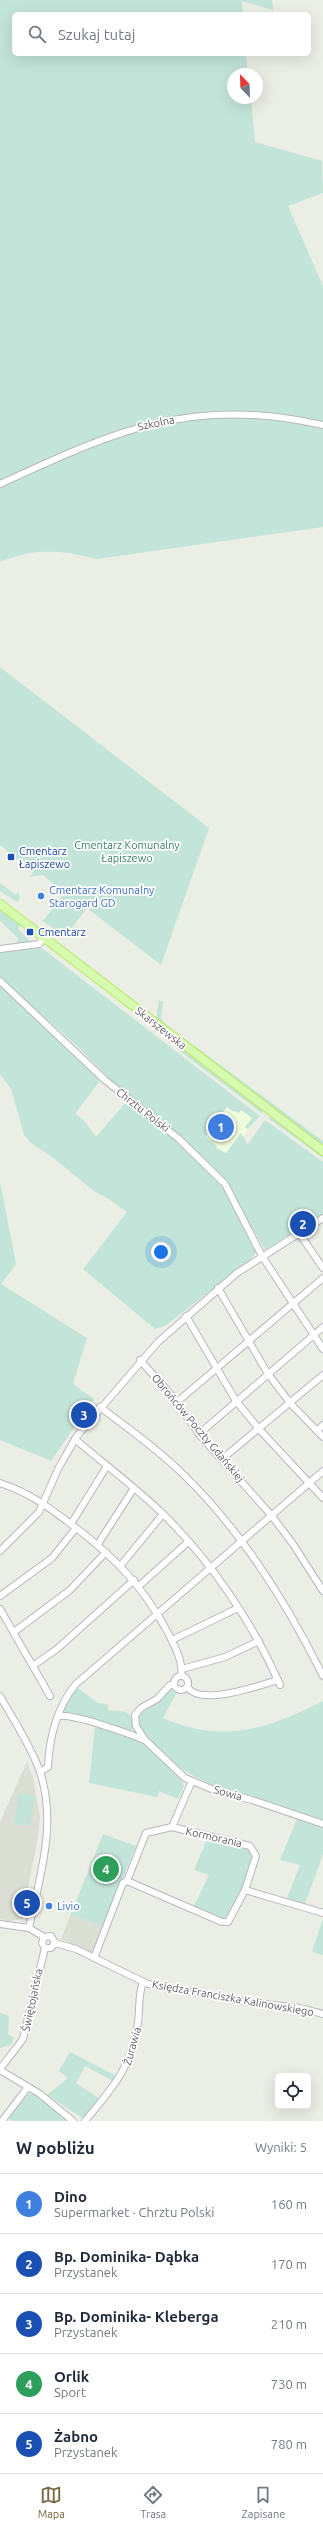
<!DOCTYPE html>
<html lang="pl">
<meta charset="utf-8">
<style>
body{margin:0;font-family:Ubuntu,sans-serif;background:#f2f2f3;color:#1f2937}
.controls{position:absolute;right:12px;bottom:12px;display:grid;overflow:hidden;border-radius:6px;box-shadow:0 4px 16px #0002}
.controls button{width:36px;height:36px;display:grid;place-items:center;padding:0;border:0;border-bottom:1px solid #e0e1e3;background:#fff;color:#1f2937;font:20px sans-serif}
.compass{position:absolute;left:227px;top:68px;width:36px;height:36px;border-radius:50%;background:#fff;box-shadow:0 4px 16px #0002;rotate:337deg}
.you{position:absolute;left:161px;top:1252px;width:14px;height:14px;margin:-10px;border:3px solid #fff;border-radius:50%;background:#1a73e8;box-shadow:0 0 0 6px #1a73e833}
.badge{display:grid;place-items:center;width:26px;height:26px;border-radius:50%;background:#756639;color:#fff;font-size:13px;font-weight:700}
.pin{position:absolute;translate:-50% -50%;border:2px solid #fff;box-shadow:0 1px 4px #0006}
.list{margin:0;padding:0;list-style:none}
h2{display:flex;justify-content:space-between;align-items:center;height:52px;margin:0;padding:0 16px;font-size:17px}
h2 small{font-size:13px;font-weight:400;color:#747a83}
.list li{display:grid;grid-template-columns:26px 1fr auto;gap:12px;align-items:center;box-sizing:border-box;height:60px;padding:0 16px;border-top:1px solid #e0e1e3}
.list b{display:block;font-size:15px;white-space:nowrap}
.list p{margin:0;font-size:13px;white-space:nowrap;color:#747a83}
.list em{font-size:13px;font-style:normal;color:#747a83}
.icon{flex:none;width:22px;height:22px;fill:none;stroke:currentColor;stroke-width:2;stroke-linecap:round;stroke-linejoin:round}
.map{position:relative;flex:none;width:323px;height:2121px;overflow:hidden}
.search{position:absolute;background:#fff;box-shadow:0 4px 16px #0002;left:12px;right:12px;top:12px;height:44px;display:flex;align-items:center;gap:10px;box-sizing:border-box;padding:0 14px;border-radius:6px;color:#747a83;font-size:15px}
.sheet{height:352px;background:#fff}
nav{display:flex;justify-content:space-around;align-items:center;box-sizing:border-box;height:56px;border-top:1px solid #e0e1e3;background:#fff;font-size:11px;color:#747a83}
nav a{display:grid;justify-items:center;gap:2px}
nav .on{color:#756639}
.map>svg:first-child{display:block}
.commercial{fill:#effcdd}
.education{fill:#daded3}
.green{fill:#c3e4d8}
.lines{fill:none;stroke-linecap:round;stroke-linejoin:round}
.minor-casing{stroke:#b9b7be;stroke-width:8}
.major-casing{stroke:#bae964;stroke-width:10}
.minor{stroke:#fff;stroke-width:6}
.major{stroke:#d6faae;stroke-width:8}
.transit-dot{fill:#1a4fb4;stroke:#fff;stroke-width:1.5}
.shop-dot{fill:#3f7fe0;stroke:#fff;stroke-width:1.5}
.labels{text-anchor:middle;stroke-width:3.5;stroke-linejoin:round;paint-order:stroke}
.street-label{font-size:11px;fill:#5e5d65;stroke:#fff}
.park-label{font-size:11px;fill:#397f69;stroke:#fff}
.transit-label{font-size:11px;fill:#164399;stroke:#fff;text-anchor:start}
.shop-label{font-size:11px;fill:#366cbe;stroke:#fff;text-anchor:start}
</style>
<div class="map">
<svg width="323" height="2121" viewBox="0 0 323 2121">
<rect width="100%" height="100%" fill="#ebeee5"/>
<polygon class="commercial" points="232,1094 255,1112 256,1119 223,1164 193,1147"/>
<g class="education">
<polygon points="27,1762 33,1778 40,1817 38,1836 22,1919 8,1921 0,1919 0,1822"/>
<polygon points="71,1914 103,1927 93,1953 61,1939"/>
</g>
<g class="green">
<path d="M0,0H272L273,10L242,1L243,14H14V54H246L248,74H233V98H251L255,142L322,161L323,193L288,206L323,286V527L97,559C61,550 36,547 0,562Z"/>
<polygon points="0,667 209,828 161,965 87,908 65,937 43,921 64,893 43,875 29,877 33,873 0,845"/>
<polygon points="0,883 16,895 18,892 20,898 17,902 0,891"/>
<polygon points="0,908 20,924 18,929 31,942 17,943 18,938 0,921"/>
<polygon points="39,946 260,1116 248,1129 245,1127 252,1118 241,1110 239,1113 235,1111 234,1112 227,1107 205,1137 217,1146 216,1148 226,1153 241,1133 248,1144 265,1120 323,1162 323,1214 265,1250 226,1183 124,1093 75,1044 0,978 0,950"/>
<polygon points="0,984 97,1074 99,1082 75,1114 83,1119 96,1137 126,1102 183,1145 224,1185 258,1250 250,1260 165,1326 155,1329 83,1269 127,1212 110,1200 94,1191 52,1157 31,1143 24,1135 11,1089 0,1074"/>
<polygon points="159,1000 163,1002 161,1019 170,1028 323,1141 323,1146 156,1020"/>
<polygon points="180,1047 262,1110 263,1114 177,1049"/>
<polygon points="268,1118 274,1118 323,1154 323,1158"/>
<polygon points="0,1182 16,1264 1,1284 87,1338 73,1384 94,1399 51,1461 0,1440"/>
<path d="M76,1687L98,1703L108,1704V1710C126,1712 131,1709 134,1729L130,1731L62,1712L68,1697Z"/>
<path d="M170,1688L176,1694L163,1718C223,1744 267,1729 323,1701V1820C265,1802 191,1790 150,1741C143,1733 138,1726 139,1715L163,1698Z"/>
<polygon points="95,1727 130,1736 146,1744 182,1781 184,1786 178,1799 159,1791 157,1797 89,1783"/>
<polygon points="19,1793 35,1795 30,1826 14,1824"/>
<polygon points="297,1819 323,1828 323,1854 305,1904 287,1898 300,1865 280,1860"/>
<polygon points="103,1834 136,1846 103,1927 71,1914"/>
<polygon points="208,1837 250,1850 253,1859 242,1891 228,1916 222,1919 194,1906 209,1875 194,1870"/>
<polygon points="323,1918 323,1955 312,1952"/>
<polygon points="0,2013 9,2016 8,2034 14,2038 12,2044 0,2048"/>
<polygon points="70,2052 117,2076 113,2081 85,2066 76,2083 100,2099 84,2119 47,2095 68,2078 59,2071"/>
<polygon points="33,2093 70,2120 70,2121 13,2121 7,2118 25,2096"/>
</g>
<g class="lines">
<g class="minor-casing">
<g id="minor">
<path d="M0,484C117,430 191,396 323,425"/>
<polyline points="0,949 39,944 44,938"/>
<polyline points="0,981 105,1080 179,1139 225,1184 262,1256 323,1349"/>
<polyline points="299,1233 323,1268"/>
<polyline points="218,1288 268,1374 291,1404 323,1437"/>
<polyline points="186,1316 236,1401 259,1429 323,1498"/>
<polyline points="140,1360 173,1397 199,1434 271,1515 293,1544 323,1591"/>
<polyline points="177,1402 323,1278"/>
<path d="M100,1407C129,1429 160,1451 185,1476C244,1534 287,1603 323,1676"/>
<polyline points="317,1431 323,1425"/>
<polyline points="199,1434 323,1327"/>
<path d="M75,1439C104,1464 135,1487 162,1513C211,1561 253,1623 280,1685"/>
<polyline points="222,1459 323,1375"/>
<path d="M0,1483C29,1492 51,1509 75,1527C115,1558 142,1585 167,1631C173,1643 184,1662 181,1676"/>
<polyline points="71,1524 107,1466"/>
<polyline points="98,1544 134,1488"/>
<polyline points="0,1551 39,1512 59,1467 77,1436 158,1342 237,1273 323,1218"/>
<polyline points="121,1565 163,1514"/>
<polyline points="139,1586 188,1542"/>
<polyline points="0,1596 52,1558 76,1528"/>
<polyline points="0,1609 50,1696"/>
<polyline points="14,1632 70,1590 106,1552"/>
<polyline points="172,1640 238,1608"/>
<polyline points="34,1665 57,1649 134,1580"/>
<polyline points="182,1669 225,1657 259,1641"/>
<circle cx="181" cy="1683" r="7"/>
<polyline points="174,1684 170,1685 157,1699 141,1708 135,1715 136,1726 145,1740 185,1778 214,1790 252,1800 323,1824"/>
<path d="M188,1688C202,1706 258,1686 278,1680"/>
<path d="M0,1696C13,1719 29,1743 39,1769C58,1822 40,1875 29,1928"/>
<path d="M58,1716C75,1714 127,1733 145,1740"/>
<path d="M40,1772L48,1767C49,1739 57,1706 76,1684L323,1471"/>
<polyline points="192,1781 172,1827 250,1846 256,1856 245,1890 323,1913"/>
<polyline points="127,1881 222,1922 228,1922 245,1890"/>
<polyline points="0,1924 29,1928 44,1937"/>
<polyline points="44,1937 42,1943 45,1948 51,1948 55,1943"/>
<polyline points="44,1937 51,1936 55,1943"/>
<polyline points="55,1943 76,1949 148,1984 248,2002 300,2008 323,2014"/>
<polyline points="94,1958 123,1883 127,1881 146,1833 172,1827"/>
<polyline points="0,2069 23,2039 45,1948"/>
<polyline points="0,2070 40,2094 73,2121"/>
<polyline points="2,2121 28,2087"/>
<path d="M85,2121C113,2087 132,2067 138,2022C140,2008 138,1995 143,1982"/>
</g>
</g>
<g class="major-casing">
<polyline id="major" points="0,904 323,1151"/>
</g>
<use href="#minor" class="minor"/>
<use href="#major" class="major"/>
</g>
<g class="transit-dot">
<rect x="7" y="853" width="8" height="8" rx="2"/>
<rect x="26" y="928" width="8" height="8" rx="2"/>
</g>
<g class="shop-dot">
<circle cx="41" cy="896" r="4"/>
<circle cx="49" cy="1906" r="4"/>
</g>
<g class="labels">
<g class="street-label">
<text transform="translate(156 423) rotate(-12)" y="4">Szkolna</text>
<text transform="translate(161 1028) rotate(38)" y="4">Skarszewska</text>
<text transform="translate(143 1110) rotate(38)" y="4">Chrztu Polski</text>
<text transform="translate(198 1428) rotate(50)" y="4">Obrońców Poczty Gdańskiej</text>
<text transform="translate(228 1793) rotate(16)" y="4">Sowia</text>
<text transform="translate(214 1837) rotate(13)" y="4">Kormorania</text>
<text transform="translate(233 1998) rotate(10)" y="4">Księdza Franciszka Kalinowskiego</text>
<text transform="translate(32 2000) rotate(-78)" y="4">Świętojańska</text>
<text transform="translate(132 2046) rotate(-74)" y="4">Żurawia</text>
</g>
<g class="park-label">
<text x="127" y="849">Cmentarz Komunalny<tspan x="127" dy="13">Łapiszewo</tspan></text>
</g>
<g class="transit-label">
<text x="19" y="855">Cmentarz<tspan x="19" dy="13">Łapiszewo</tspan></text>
<text x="38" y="936">Cmentarz</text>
</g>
<g class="shop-label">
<text x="49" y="894">Cmentarz Komunalny<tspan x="49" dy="13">Starogard GD</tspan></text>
<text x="57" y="1910">Livio</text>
</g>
</g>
</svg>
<div class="controls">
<button><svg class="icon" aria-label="locate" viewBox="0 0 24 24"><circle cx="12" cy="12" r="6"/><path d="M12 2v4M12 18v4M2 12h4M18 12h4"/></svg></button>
</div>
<svg class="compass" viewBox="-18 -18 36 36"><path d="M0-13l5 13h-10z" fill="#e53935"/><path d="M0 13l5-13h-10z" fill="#747a83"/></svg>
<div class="you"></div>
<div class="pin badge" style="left:221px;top:1127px;background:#3f7fe0">1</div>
<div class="pin badge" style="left:303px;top:1224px;background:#1a4fb4">2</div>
<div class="pin badge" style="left:84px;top:1415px;background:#1a4fb4">3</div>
<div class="pin badge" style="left:106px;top:1869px;background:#2e9e5b">4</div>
<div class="pin badge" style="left:27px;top:1903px;background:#1a4fb4">5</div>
<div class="search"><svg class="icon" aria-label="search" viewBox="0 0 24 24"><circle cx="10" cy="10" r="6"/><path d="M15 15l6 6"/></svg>Szukaj tutaj</div>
</div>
<section class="sheet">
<h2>W pobliżu<small>Wyniki: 5</small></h2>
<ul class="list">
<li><span class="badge" style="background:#3f7fe0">1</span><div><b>Dino</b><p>Supermarket · Chrztu Polski</p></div><em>160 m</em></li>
<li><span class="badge" style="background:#1a4fb4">2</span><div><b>Bp. Dominika- Dąbka</b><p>Przystanek</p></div><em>170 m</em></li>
<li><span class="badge" style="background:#1a4fb4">3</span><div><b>Bp. Dominika- Kleberga</b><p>Przystanek</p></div><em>210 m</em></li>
<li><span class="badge" style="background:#2e9e5b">4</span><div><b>Orlik</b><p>Sport</p></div><em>730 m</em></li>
<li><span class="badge" style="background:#1a4fb4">5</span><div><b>Żabno</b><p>Przystanek</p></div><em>780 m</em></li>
</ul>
</section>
<nav>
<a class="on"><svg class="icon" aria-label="map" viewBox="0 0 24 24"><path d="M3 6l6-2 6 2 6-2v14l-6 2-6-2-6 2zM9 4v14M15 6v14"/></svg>Mapa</a>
<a><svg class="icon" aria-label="directions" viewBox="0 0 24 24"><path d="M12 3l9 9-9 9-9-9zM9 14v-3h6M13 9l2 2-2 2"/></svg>Trasa</a>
<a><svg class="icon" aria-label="saved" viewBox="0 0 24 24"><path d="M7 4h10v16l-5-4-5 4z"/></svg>Zapisane</a>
</nav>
